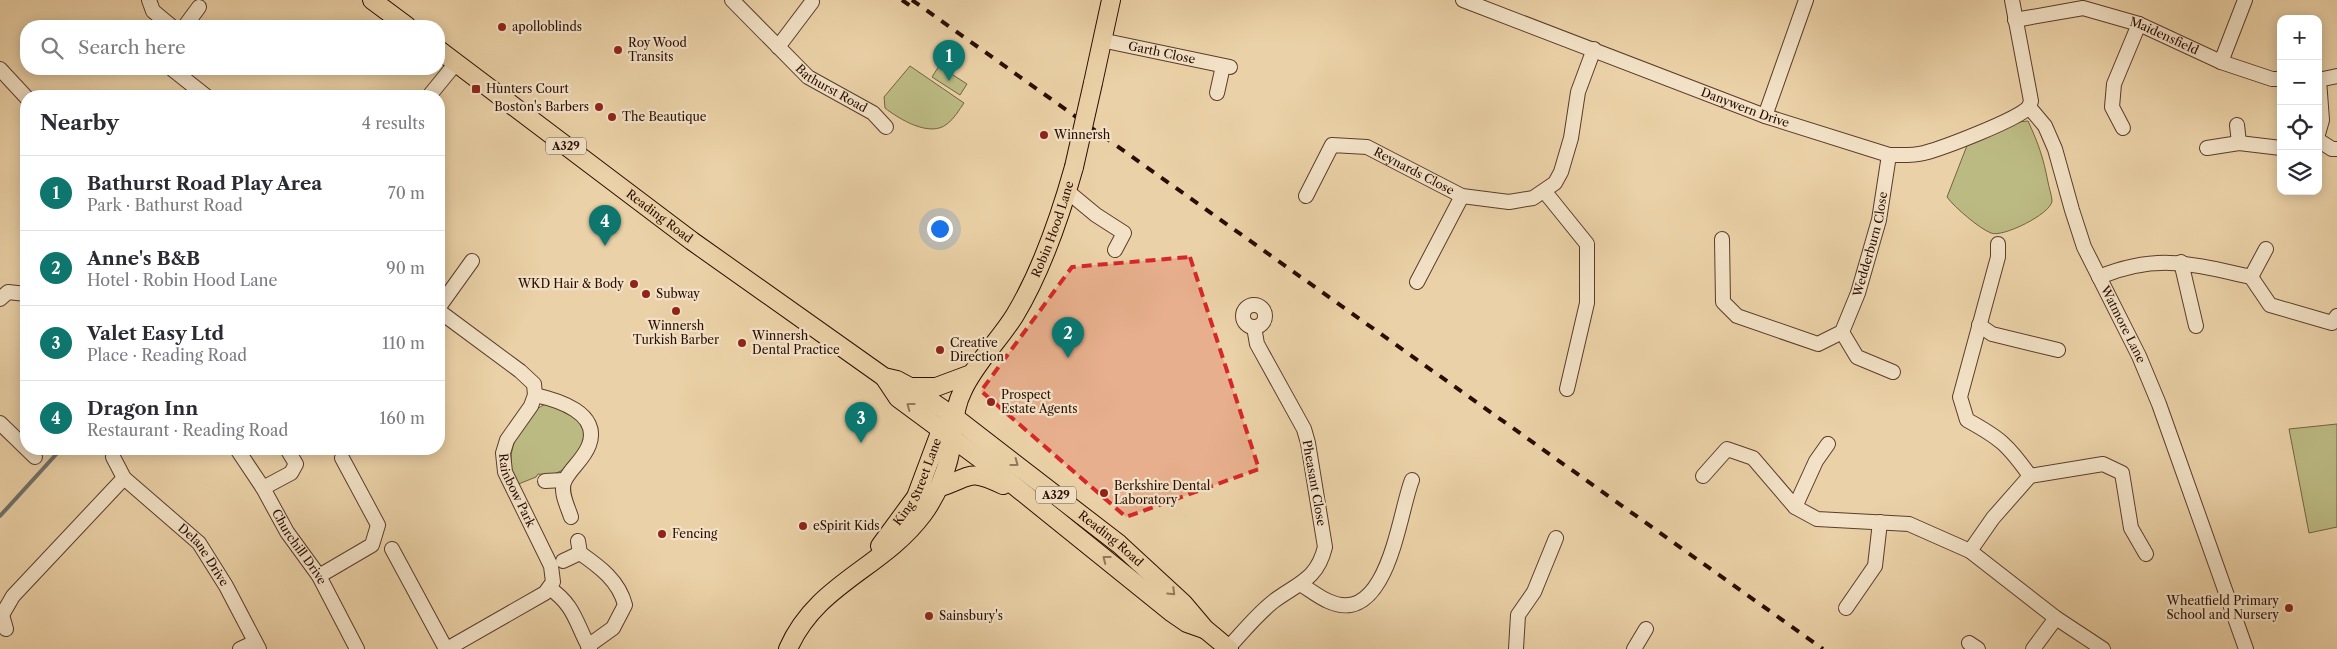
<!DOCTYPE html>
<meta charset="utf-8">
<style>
body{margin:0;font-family:"Libre Caslon Text",serif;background:#f2f2f3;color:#2b2b33}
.controls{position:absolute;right:15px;top:15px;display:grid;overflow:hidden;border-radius:10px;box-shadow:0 2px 12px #0003}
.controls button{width:45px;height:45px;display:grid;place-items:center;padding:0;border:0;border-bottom:1px solid #e1e1e2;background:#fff;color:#2b2b33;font:25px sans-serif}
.you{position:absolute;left:939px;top:228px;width:18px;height:18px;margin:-12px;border:4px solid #fff;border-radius:50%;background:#1a73e8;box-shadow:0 0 0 8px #1a73e833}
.badge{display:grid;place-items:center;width:32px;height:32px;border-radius:50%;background:#0f766e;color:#fff;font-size:16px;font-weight:700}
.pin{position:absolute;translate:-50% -41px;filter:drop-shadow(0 1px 2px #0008)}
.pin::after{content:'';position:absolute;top:26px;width:18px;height:15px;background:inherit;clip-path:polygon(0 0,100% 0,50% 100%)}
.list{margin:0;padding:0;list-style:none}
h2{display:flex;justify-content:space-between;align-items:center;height:65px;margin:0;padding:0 20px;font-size:21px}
h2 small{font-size:16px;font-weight:400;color:#7c7c81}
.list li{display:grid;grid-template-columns:32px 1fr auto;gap:15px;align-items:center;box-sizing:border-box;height:75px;padding:0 20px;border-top:1px solid #e1e1e2}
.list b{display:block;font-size:19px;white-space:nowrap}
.list p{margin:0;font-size:16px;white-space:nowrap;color:#7c7c81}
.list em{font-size:16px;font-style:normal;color:#7c7c81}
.icon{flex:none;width:28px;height:28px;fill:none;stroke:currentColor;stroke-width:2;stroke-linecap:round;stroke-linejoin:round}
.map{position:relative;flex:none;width:2337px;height:649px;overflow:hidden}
.search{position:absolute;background:#fff;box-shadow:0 2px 12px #0003;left:20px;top:20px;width:425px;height:55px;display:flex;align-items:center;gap:12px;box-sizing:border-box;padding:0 18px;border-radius:20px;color:#7c7c81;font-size:19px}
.panel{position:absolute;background:#fff;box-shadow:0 2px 12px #0003;left:20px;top:90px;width:425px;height:365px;border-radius:20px}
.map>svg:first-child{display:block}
.green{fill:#bcba83;stroke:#736342}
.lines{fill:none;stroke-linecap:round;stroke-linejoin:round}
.stream{stroke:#6e716b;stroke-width:4}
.minor-casing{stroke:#5a3d2a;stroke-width:16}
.major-casing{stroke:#2a0c01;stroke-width:20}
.minor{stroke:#f2e1c6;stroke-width:14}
.major{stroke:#ebd1a7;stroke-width:18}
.rail{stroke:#2a0c01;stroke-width:4;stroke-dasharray:9 9;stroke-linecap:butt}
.major-bridge-casing{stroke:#2a0c01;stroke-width:20;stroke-linecap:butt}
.major-bridge{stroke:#ebd1a7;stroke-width:18}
.oneway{stroke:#94785c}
.marked{fill:#d62828;fill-opacity:0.2;stroke:#d62828;stroke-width:4;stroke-dasharray:10 6;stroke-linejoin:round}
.poi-dot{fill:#8f2418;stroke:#f2e1c6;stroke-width:2}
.labels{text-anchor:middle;stroke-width:4.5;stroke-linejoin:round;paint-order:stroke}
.shield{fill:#f2e1c6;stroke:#664c3c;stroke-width:1}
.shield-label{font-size:11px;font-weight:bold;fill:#2a0c01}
.poi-label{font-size:12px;fill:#2a0c01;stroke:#f2e1c6;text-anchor:start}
.street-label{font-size:12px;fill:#2a0c01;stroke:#f2e1c6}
</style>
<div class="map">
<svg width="2337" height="649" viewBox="0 0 2337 649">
<rect width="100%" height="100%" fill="#ebd1a7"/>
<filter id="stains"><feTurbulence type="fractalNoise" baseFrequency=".004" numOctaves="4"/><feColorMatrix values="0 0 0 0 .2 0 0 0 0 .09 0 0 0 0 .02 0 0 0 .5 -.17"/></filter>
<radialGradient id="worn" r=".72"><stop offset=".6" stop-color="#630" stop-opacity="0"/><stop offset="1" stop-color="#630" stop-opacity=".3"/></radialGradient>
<g class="green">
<path d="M910,66L964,103C959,110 954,119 947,124C930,138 899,119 885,108L884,97Z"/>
<polygon points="939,66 967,84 960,95 932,77"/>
<path d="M2028,121C2039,145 2043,157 2048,182C2049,188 2052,196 2052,201C2051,214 2002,238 1991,233C1980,229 1954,207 1947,197L1968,143L2018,122Z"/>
<path d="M546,404H555L580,422L585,433L582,446L565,469L552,475L538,474L536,477L516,485C506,460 511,440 529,419C534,412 538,407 546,404Z"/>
<polygon points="2337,424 2337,527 2309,533 2289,429"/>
</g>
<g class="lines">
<polyline class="stream" points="0,516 61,449"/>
<g class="minor-casing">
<g id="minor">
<polyline points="149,0 153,11 171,26"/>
<path id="s1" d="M732,0L808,77L873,113L886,127"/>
<path id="s2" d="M1463,0L1765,116L1889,155C1901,155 1912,156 1924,153C1943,148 2017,120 2029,107"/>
<polyline points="2012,0 2031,101 2029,107"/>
<path id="s3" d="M2015,20L2083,8L2139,24L2221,62L2272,79H2281"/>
<polyline points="185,26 199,7"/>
<path id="s4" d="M1101,40L1230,67"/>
<polyline points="778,47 812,2"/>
<polyline points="2221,62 2245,0"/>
<polyline points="0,69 26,97"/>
<polyline points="172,69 206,96"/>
<polyline points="2318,80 2337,76"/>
<polyline points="1217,93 1223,66"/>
<polyline points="429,96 456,63"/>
<path id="s5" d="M2029,107L2045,126L2055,149L2072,210L2084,247L2139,356L2159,404L2246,649"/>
<polyline points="1765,116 1806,0"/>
<polyline points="2237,125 2239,143"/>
<polyline points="2123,128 2112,107 2114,84 2139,24"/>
<polyline points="2318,134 2322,120 2319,80"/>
<polyline points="2318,140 2332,149 2337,149"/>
<polyline points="2207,148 2239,143 2281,148"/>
<polyline points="1067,191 1096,215 1124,233 1115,250"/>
<polyline points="1545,192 1587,244 1587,303 1567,389"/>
<path id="s6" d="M1306,196L1332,145L1367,147L1462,196L1509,202L1533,198L1555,183L1561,172L1571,138L1578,92L1594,49"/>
<path id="s7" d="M1722,239L1723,302L1737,316L1818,344L1842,332L1858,293L1879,220L1889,155"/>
<path d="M1998,244V257L1960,397L1967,420C2000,438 2008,445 2030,476"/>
<polyline points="2181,262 2196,326"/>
<path d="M2099,277C2158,253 2192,264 2251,277L2270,305L2332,323L2337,316"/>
<polyline points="2251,277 2266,249"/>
<polyline points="1417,282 1462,196"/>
<polyline points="0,299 8,292 26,294"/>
<circle cx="1254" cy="316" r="11"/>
<polyline points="439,307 472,261"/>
<path id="s8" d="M439,311L520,371L534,384L535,395L531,406L507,440L503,453L505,472L551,566L553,582L545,593L447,649"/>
<polyline points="1979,325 1992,334 2058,350"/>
<polyline points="1842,332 1857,357 1893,372"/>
<path d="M535,395C558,400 601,413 589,445C584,459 571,468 565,480C559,491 568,507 571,517"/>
<polyline points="0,423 35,457"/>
<path id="s9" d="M237,449L263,488L287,532L319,576L357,649"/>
<path id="s10" d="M113,457L124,478L199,543L226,586L259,649"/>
<polyline points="1703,476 1727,449 1753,458 1795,507 1817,519 1909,524 1970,551 2056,618 2103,649"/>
<polyline points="545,481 564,480"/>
<polyline points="263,488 291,473 296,464 287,449"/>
<polyline points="1795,507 1816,461 1828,444"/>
<path d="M578,541L580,553C600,567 619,581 625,605L613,628L588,646"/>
<polyline points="392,549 446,649"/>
<polyline points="1970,551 1993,518 2030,476 2103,464 2122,473 2131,528 2146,554"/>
<polyline points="563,561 580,553"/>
<polyline points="319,576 372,545 378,525 342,458"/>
<path d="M1302,585C1310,590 1319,597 1328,601C1388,629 1399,512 1412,480"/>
<path d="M549,588C575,605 576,624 590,649"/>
<polyline points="1846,608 1875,566 1880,522"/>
<polyline points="0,614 2,615 13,596 124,478"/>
<polyline points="2,615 6,629"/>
<polyline points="1969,643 1978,649"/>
<path d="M1228,648C1243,632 1257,614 1274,601C1298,583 1317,580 1325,547L1308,443L1304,429L1257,344L1254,327"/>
<polyline points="240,649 255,642"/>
<polyline points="1516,649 1518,615 1534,592 1556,538"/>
<polyline points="1634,649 1646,629"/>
<polyline points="2033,649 2056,618"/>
</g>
</g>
<g class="major-casing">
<g id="major">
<polyline points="372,0 407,26"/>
<path id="s11" d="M439,50L692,241L884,377L897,380L910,387L953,416L1119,544L1183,603L1205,629L1229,649"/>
<polyline points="1093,83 1111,0"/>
<polyline points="884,377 898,398 990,466 1171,612 1187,623 1204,629"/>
<polyline points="911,387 936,387 971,374"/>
<path d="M938,488C973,477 966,468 1003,485"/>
<path id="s12" d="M880,546L916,497L941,430L947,423"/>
<path id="s13" d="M788,649C817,583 882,569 923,514C938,494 949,466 952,441C955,421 954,408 963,390C976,362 999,341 1015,315C1042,270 1060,217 1074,167"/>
</g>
</g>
<use href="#minor" class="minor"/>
<use href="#major" class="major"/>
<g class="rail">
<polyline points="902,0 916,10"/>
<polyline points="912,0 1823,649"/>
</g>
<g class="major-bridge-casing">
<polyline id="major-bridge" points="1074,167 1093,83"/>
</g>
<use href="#major-bridge" class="major-bridge"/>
</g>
<defs><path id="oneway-chevron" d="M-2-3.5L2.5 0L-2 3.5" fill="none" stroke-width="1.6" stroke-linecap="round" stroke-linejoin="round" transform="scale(1.25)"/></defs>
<g class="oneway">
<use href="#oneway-chevron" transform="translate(910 406) rotate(-143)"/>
<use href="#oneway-chevron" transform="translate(1015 463) rotate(37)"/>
<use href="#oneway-chevron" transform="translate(1106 559) rotate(-142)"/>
<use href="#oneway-chevron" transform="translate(1172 592) rotate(44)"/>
</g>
<path class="marked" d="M1190,257L1259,469L1126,517L981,391L1072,267Z"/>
<g class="poi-dot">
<circle cx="502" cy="27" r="5"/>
<circle cx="618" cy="50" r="5"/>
<rect x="471" y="84" width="10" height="10" rx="2.5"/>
<circle cx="599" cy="107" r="5"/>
<circle cx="612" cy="117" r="5"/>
<circle cx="1044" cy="135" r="5"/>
<circle cx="634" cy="284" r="5"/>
<circle cx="646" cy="294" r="5"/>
<circle cx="676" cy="311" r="5"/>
<circle cx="742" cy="343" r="5"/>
<circle cx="940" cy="350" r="5"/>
<circle cx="991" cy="402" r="5"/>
<circle cx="1104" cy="493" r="5"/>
<circle cx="803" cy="526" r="5"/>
<circle cx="662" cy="534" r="5"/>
<circle cx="2289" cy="608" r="5"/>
<circle cx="929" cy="616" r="5"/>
</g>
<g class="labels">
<g class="shield">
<rect x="546" y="137.5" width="40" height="17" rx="4"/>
<rect x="1036" y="486.5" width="40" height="17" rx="4"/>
</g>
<g class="shield-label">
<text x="566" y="150">A329</text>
<text x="1056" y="499">A329</text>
</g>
<g class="poi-label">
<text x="512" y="31">apolloblinds</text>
<text x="628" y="47">Roy Wood<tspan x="628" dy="14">Transits</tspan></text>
<text x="486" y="93">Hunters Court</text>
<text x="589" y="111" text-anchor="end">Boston's Barbers</text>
<text x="622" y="121">The Beautique</text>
<text x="1054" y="139">Winnersh</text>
<text x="624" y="288" text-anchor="end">WKD Hair &amp; Body</text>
<text x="656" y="298">Subway</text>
<text x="676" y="330" text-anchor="middle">Winnersh<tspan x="676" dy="14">Turkish Barber</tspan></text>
<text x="752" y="340">Winnersh<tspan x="752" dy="14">Dental Practice</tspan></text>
<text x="950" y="347">Creative<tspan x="950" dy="14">Direction</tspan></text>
<text x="1001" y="399">Prospect<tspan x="1001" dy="14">Estate Agents</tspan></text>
<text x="1114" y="490">Berkshire Dental<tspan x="1114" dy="14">Laboratory</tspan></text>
<text x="813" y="530">eSpirit Kids</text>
<text x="672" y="538">Fencing</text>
<text x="2279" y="605" text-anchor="end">Wheatfield Primary<tspan x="2279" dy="14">School and Nursery</tspan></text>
<text x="939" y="620">Sainsbury's</text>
</g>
<g class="street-label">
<text dy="4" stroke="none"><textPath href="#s3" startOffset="155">Maidensfield</textPath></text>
<text dy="4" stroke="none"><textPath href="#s4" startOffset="62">Garth Close</textPath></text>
<text dy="4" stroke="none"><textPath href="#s1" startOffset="134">Bathurst Road</textPath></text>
<text dy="4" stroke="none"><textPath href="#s2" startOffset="302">Danywern Drive</textPath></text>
<text dy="4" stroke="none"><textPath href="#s6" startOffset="145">Reynards Close</textPath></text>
<text dy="4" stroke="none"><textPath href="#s11" startOffset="276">Reading Road</textPath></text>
<text dy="4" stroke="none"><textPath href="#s13" startOffset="510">Robin Hood Lane</textPath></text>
<text dy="4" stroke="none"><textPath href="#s7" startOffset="288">Wedderburn Close</textPath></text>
<text dy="4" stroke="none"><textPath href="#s5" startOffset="239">Watmore Lane</textPath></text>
<text dy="4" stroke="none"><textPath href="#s12" startOffset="75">King Street Lane</textPath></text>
<text transform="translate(1314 483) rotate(80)" y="4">Pheasant Close</text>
<text dy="4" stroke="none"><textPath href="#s8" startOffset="238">Rainbow Park</textPath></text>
<text dy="4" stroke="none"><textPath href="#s11" startOffset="832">Reading Road</textPath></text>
<text dy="4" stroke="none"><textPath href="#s9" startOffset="116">Churchill Drive</textPath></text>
<text dy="4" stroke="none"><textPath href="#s10" startOffset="135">Delane Drive</textPath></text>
</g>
</g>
<rect width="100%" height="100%" filter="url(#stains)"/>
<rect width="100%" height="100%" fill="url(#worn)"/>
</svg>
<div class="controls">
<button>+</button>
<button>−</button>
<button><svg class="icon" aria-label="locate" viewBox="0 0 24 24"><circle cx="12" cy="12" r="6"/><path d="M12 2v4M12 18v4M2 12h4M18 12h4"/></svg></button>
<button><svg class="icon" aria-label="layers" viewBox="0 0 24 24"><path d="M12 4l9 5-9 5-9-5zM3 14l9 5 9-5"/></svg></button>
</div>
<div class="you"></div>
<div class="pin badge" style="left:949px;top:81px">1</div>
<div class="pin badge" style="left:1068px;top:358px">2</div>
<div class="pin badge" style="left:861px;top:443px">3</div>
<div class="pin badge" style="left:605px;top:246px">4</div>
<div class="search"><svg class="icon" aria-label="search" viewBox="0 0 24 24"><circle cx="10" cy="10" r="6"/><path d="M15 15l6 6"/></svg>Search here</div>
<section class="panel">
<h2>Nearby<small>4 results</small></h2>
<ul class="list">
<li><span class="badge">1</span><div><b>Bathurst Road Play Area</b><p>Park · Bathurst Road</p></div><em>70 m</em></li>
<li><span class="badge">2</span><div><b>Anne's B&amp;B</b><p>Hotel · Robin Hood Lane</p></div><em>90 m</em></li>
<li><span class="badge">3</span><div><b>Valet Easy Ltd</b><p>Place · Reading Road</p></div><em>110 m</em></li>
<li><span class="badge">4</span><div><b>Dragon Inn</b><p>Restaurant · Reading Road</p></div><em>160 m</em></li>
</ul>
</section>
</div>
